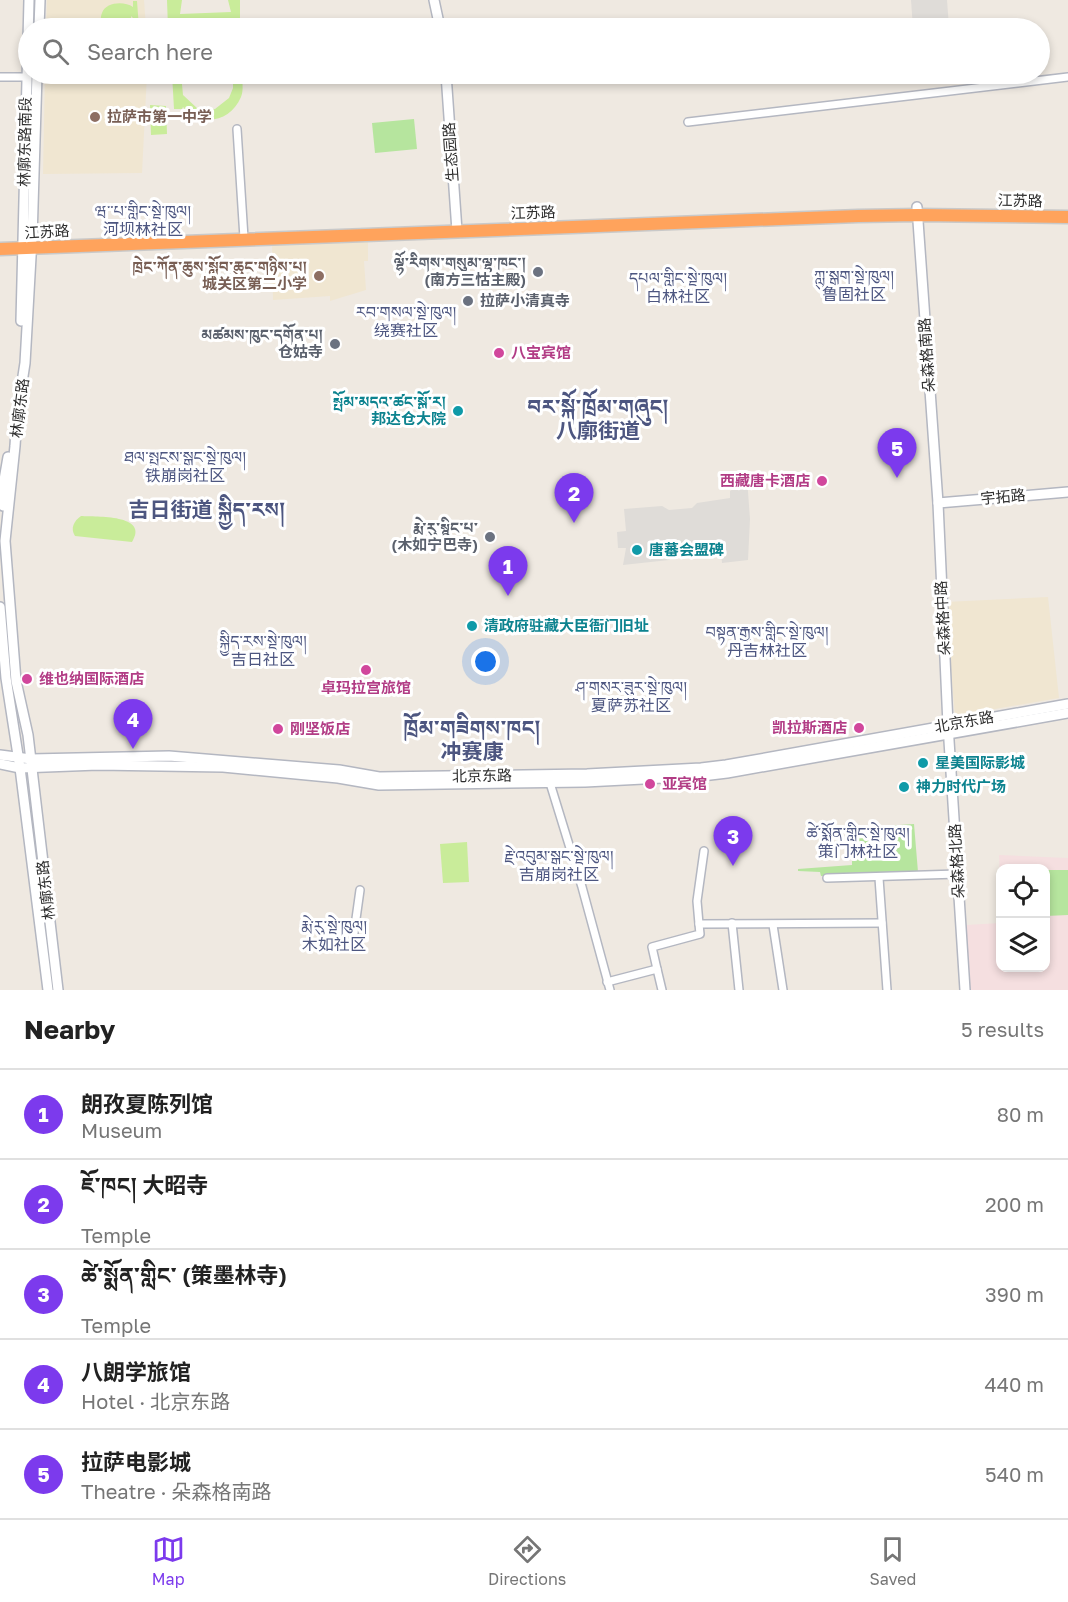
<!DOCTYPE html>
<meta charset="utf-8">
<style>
body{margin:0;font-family:"Golos Text","Noto Sans SC","Noto Serif Tibetan",sans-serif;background:#f6f6f6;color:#222}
.controls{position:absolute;right:18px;bottom:18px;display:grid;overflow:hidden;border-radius:12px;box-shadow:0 3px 9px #0003}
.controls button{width:54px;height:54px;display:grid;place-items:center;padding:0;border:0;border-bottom:2px solid #e0e0e0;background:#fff;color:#222;font:30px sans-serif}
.you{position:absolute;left:486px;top:662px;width:21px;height:21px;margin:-15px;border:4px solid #fff;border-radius:50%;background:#1a73e8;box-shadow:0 0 0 9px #1a73e833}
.badge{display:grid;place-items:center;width:39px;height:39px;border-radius:50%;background:#7c3aed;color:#fff;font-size:20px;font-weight:700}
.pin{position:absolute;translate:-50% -50px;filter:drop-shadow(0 2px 3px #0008)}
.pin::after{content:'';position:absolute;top:32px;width:21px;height:18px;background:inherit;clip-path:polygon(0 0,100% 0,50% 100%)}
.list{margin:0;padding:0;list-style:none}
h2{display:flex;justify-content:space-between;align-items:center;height:78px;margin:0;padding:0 24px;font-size:26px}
h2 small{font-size:20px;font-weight:400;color:#767676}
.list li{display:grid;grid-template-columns:39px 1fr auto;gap:18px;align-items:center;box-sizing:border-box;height:90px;padding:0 24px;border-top:2px solid #e0e0e0}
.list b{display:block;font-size:22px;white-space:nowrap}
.list p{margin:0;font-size:20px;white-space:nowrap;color:#767676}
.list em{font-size:20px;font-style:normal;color:#767676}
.icon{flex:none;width:33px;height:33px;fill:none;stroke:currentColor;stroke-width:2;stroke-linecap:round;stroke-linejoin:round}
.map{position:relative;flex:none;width:1068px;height:990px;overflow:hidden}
.search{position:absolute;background:#fff;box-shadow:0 3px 9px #0003;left:18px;right:18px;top:18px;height:66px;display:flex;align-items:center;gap:15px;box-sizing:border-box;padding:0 21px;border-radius:33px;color:#767676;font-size:22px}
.sheet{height:528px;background:#fff}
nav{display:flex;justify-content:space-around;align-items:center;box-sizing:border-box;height:84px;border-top:2px solid #e0e0e0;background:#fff;font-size:16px;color:#767676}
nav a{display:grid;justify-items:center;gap:3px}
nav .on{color:#7c3aed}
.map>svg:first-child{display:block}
.education{fill:#f0e6d1}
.medical{fill:#f5dfe0}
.green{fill:#b6e59e}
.pitch{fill:#c9ec9a}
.plaza{fill:#dfdcd8}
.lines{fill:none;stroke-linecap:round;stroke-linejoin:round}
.street-casing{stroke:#b4b7c1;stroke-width:10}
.secondary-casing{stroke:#b4b7c1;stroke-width:12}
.highway-casing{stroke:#c9c9c9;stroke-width:15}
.street{stroke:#fff;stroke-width:7}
.secondary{stroke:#fff;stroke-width:9}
.highway{stroke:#ffa35c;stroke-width:12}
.education-dot{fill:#8d6e63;stroke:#fff;stroke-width:2}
.worship-dot{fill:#6b7280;stroke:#fff;stroke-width:2}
.hotel-dot{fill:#d1479c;stroke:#fff;stroke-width:2}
.culture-dot{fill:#0f9aa8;stroke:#fff;stroke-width:2}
.labels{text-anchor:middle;stroke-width:6;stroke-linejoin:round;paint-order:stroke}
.education-label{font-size:15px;font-weight:bold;fill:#785e54;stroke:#fff;text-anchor:start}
.street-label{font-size:15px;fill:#2e2e2e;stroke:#fff}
.worship-label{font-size:15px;font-weight:bold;fill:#5b616d;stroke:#fff;text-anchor:end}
.hotel-label{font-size:15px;font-weight:bold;fill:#b23c85;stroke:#fff;text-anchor:start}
.culture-label{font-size:15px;font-weight:bold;fill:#0d838f;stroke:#fff;text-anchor:start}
.neighbourhood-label{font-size:16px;fill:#4d5680;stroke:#fff}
.district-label{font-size:21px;font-weight:bold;fill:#4d5680;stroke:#fff}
</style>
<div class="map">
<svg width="1068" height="990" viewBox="0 0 1068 990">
<rect width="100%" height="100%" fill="#efe9e1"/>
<g class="education">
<polygon points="47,0 144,0 146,28 46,28"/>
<polygon points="45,74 147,74 142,173 43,174"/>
<polygon points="368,241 368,261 364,261 366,290 330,301 330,296 273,300 272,244"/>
<polygon points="1048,597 1059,698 955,716 945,602"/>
</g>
<polygon class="medical" points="999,855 1068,858 1068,990 970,990 966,925 1000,923 1000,968 1046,968 1046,868 1000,868 1000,879"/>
<g class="green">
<polygon points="414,119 417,149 375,153 372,123"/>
<polygon points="914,824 918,872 882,874 881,873 875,873 875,876 821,876 820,872 798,871 798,869 852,865 852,861 856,860 854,839 865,838 870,833 870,827"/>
<polygon points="1046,870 1068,870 1068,915 1046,916"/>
</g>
<g class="pitch">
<polygon points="167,0 182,0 180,14 231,12 228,0 240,0 240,28 168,28"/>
<path d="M133,1H137L139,28H134L133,18L131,16V28H110L109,17L108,28H102C101,24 100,17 102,13C106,2 124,1 133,7Z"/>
<path d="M172,74H181L183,95L198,109L207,110L215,109L229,98L233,88V74H242C242,81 244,90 241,97C230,123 200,127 183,107L182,109H174Z"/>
<polygon points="182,74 231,74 232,82 182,83"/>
<polygon points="150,105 166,106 167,134 151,135"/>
<path d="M81,516C96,517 150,514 132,542L75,536C70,528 74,521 81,516Z"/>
<polygon points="467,842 469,882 443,883 440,844"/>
</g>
<g class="plaza">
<polygon points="911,0 947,0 949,27 913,28"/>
<polygon points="743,478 747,478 750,519 748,560 722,563 721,552 674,555 669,560 623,565 626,548 618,548 617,532 626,531 624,509 662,506 669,510 692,508 697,503 730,498 730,491 735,488 737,483 744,483"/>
</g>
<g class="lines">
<g class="street-casing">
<g id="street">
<polyline points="0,77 27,77"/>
<polyline points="688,122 1068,77"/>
<polyline points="237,129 244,238"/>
<polyline points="550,783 582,887 610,990"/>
<polyline points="827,878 958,874"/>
<polyline points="879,878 887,990"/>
<polyline points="732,923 739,990"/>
<polyline points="699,924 697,901 704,851"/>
<polyline points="773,925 783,990"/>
<polyline points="354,933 360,890"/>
<polyline points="657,969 652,947 700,934 699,924 882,923"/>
<polyline points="607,982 657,969 662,990"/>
</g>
</g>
<g class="secondary-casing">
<g id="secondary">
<polyline points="434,0 440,28"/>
<polyline points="39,28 40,0"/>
<polyline points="37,74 32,239 25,363 17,415 15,446 5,541 16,681 28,735 58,990"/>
<polyline points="446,74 457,231"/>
<polyline points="917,207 938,503 948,725 965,990"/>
<polyline points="21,321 29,0"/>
<polyline points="938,503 1068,492"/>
<polyline points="3,506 4,480 8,457"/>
<polyline points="0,607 6,678 20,768 48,990"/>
<polyline points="0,755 31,759 169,756 339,770 379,777 587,774 701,768 726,765 1068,704"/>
<polyline points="0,764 20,768 98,765 223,767 338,778 379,785 585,782 702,776 727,773 1068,713"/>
</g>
</g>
<g class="highway-casing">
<polyline id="highway" points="0,249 858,216 918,215 1068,217"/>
</g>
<use href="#street" class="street"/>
<use href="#secondary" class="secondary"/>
<use href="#highway" class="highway"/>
</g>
<g class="education-dot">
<circle cx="95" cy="117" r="6"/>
<circle cx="319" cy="276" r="6"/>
</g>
<g class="worship-dot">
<circle cx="538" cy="272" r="6"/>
<circle cx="468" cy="301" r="6"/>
<circle cx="335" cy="344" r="6"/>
<circle cx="490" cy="537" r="6"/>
</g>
<g class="hotel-dot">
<circle cx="499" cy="353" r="6"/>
<circle cx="822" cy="481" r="6"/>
<circle cx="366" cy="670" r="6"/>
<circle cx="27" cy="679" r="6"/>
<circle cx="859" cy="728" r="6"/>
<circle cx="278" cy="729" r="6"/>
<circle cx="650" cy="784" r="6"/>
</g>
<g class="culture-dot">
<circle cx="458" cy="411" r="6"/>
<circle cx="637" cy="550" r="6"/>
<circle cx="472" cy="626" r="6"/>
<circle cx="923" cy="763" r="6"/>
<circle cx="904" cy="787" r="6"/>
</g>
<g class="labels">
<g class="education-label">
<text x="107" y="122">拉萨市第一中学</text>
<text x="307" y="272" text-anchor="end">ཁྲེང་ཀོན་ཆུས་སློབ་ཆུང་གཉིས་པ།<tspan x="307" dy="17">城关区第二小学</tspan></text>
</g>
<g class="street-label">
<text transform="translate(25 142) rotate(-89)" y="5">林廓东路南段</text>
<text transform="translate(451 152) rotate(-94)" y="5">生态园路</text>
<text transform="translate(1020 201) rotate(1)" y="5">江苏路</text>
<text transform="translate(533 213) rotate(-2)" y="5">江苏路</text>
<text transform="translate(47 232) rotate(-3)" y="5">江苏路</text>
<text transform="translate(927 355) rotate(-94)" y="5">朵森格南路</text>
<text transform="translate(20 408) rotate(-83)" y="5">林廓东路</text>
<text transform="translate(1003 497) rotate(-5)" y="5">宇拓路</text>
<text transform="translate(943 618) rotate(-93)" y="5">朵森格中路</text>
<text transform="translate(964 722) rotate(-10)" y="5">北京东路</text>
<text transform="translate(482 776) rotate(-1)" y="5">北京东路</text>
<text transform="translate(957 861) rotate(-93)" y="5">朵森格北路</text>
<text transform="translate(46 890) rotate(-97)" y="5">林廓东路</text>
</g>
<g class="worship-label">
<text x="526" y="268">ལྷོ་རིགས་གསུམ་ལྷ་ཁང་།<tspan x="526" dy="17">(南方三怙主殿)</tspan></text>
<text x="480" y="306" text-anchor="start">拉萨小清真寺</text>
<text x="323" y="340">མཚམས་ཁུང་དགོན་པ།<tspan x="323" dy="17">仓姑寺</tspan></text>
<text x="478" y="533">རྨེ་རུ་སྙིང་པ་<tspan x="478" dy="17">(木如宁巴寺)</tspan></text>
</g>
<g class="hotel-label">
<text x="511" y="358">八宝宾馆</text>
<text x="810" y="486" text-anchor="end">西藏唐卡酒店</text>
<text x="39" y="684">维也纳国际酒店</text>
<text x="366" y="693" text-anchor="middle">卓玛拉宫旅馆</text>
<text x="847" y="733" text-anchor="end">凯拉斯酒店</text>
<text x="290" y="734">刚坚饭店</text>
<text x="662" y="789">亚宾馆</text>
</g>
<g class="culture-label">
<text x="446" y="407" text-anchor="end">སྤོམ་མདའ་ཚང་སྒོ་ར།<tspan x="446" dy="17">邦达仓大院</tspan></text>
<text x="649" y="555">唐蕃会盟碑</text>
<text x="484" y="631">清政府驻藏大臣衙门旧址</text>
<text x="935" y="768">星美国际影城</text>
<text x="916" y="792">神力时代广场</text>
</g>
<g class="neighbourhood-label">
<text x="143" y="217">ཝ་་པ་གླིང་སྡེ་ཁུལ།<tspan x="143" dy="18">河坝林社区</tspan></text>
<text x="854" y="282">ཀླུ་སྒུག་སྡེ་ཁུལ།<tspan x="854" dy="18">鲁固社区</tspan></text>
<text x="678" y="284">དཔལ་གླིང་སྡེ་ཁུལ།<tspan x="678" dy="18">白林社区</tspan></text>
<text x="406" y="318">རབ་གསལ་སྡེ་ཁུལ།<tspan x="406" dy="18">绕赛社区</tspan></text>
<text x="185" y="463">ཐལ་སྤུངས་སྒང་སྡེ་ཁུལ།<tspan x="185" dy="18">铁崩岗社区</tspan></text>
<text x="767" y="638">བསྟན་རྒྱས་གླིང་སྡེ་ཁུལ།<tspan x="767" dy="18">丹吉林社区</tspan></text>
<text x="263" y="647">སྐྱིད་རས་སྡེ་ཁུལ།<tspan x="263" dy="18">吉日社区</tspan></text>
<text x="631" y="693">ཤ་གསར་ཟུར་སྡེ་ཁུལ།<tspan x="631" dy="18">夏萨苏社区</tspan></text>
<text x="858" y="839">ཚེ་སྨོན་གླིང་སྡེ་ཁུལ།<tspan x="858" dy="18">策门林社区</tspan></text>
<text x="559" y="862">རྗེ་འབུམ་སྒང་སྡེ་ཁུལ།<tspan x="559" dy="18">吉崩岗社区</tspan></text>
<text x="334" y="932">རྨེ་རུ་སྡེ་ཁུལ།<tspan x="334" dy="18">木如社区</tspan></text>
</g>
<g class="district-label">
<text x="598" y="414">བར་སྐོ་ཁྲོམ་གཞུང།<tspan x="598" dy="24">八廓街道</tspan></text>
<text x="207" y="517">吉日街道 སྐྱིད་རས།</text>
<text x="472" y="735">ཁྲོམ་གཟིགས་ཁང།<tspan x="472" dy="24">冲赛康</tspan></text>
</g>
</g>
</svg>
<div class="controls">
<button><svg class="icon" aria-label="locate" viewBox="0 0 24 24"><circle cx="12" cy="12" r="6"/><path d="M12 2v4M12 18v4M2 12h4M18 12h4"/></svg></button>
<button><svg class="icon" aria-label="layers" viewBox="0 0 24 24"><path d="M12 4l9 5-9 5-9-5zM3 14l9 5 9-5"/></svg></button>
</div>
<div class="you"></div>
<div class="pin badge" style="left:508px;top:596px">1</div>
<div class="pin badge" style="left:574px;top:523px">2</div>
<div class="pin badge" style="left:733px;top:866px">3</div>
<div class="pin badge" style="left:133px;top:749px">4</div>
<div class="pin badge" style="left:897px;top:478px">5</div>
<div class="search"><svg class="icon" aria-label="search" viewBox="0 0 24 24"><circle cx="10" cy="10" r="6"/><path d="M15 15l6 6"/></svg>Search here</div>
</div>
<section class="sheet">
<h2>Nearby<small>5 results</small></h2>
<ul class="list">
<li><span class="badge">1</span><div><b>朗孜夏陈列馆</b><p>Museum</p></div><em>80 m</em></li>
<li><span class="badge">2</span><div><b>ཇོ་ཁང། 大昭寺</b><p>Temple</p></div><em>200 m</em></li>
<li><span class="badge">3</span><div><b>ཚེ་སྨོན་གླིང་ (策墨林寺)</b><p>Temple</p></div><em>390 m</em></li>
<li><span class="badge">4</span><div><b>八朗学旅馆</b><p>Hotel · 北京东路</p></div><em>440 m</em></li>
<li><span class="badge">5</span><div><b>拉萨电影城</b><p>Theatre · 朵森格南路</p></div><em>540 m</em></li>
</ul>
</section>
<nav>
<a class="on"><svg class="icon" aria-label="map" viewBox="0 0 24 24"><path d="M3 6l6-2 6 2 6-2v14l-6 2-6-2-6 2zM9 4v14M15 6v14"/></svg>Map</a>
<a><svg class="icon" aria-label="directions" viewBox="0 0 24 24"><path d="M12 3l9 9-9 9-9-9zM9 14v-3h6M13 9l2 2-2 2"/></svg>Directions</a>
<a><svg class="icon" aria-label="saved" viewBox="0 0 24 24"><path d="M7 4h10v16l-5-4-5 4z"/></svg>Saved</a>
</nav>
